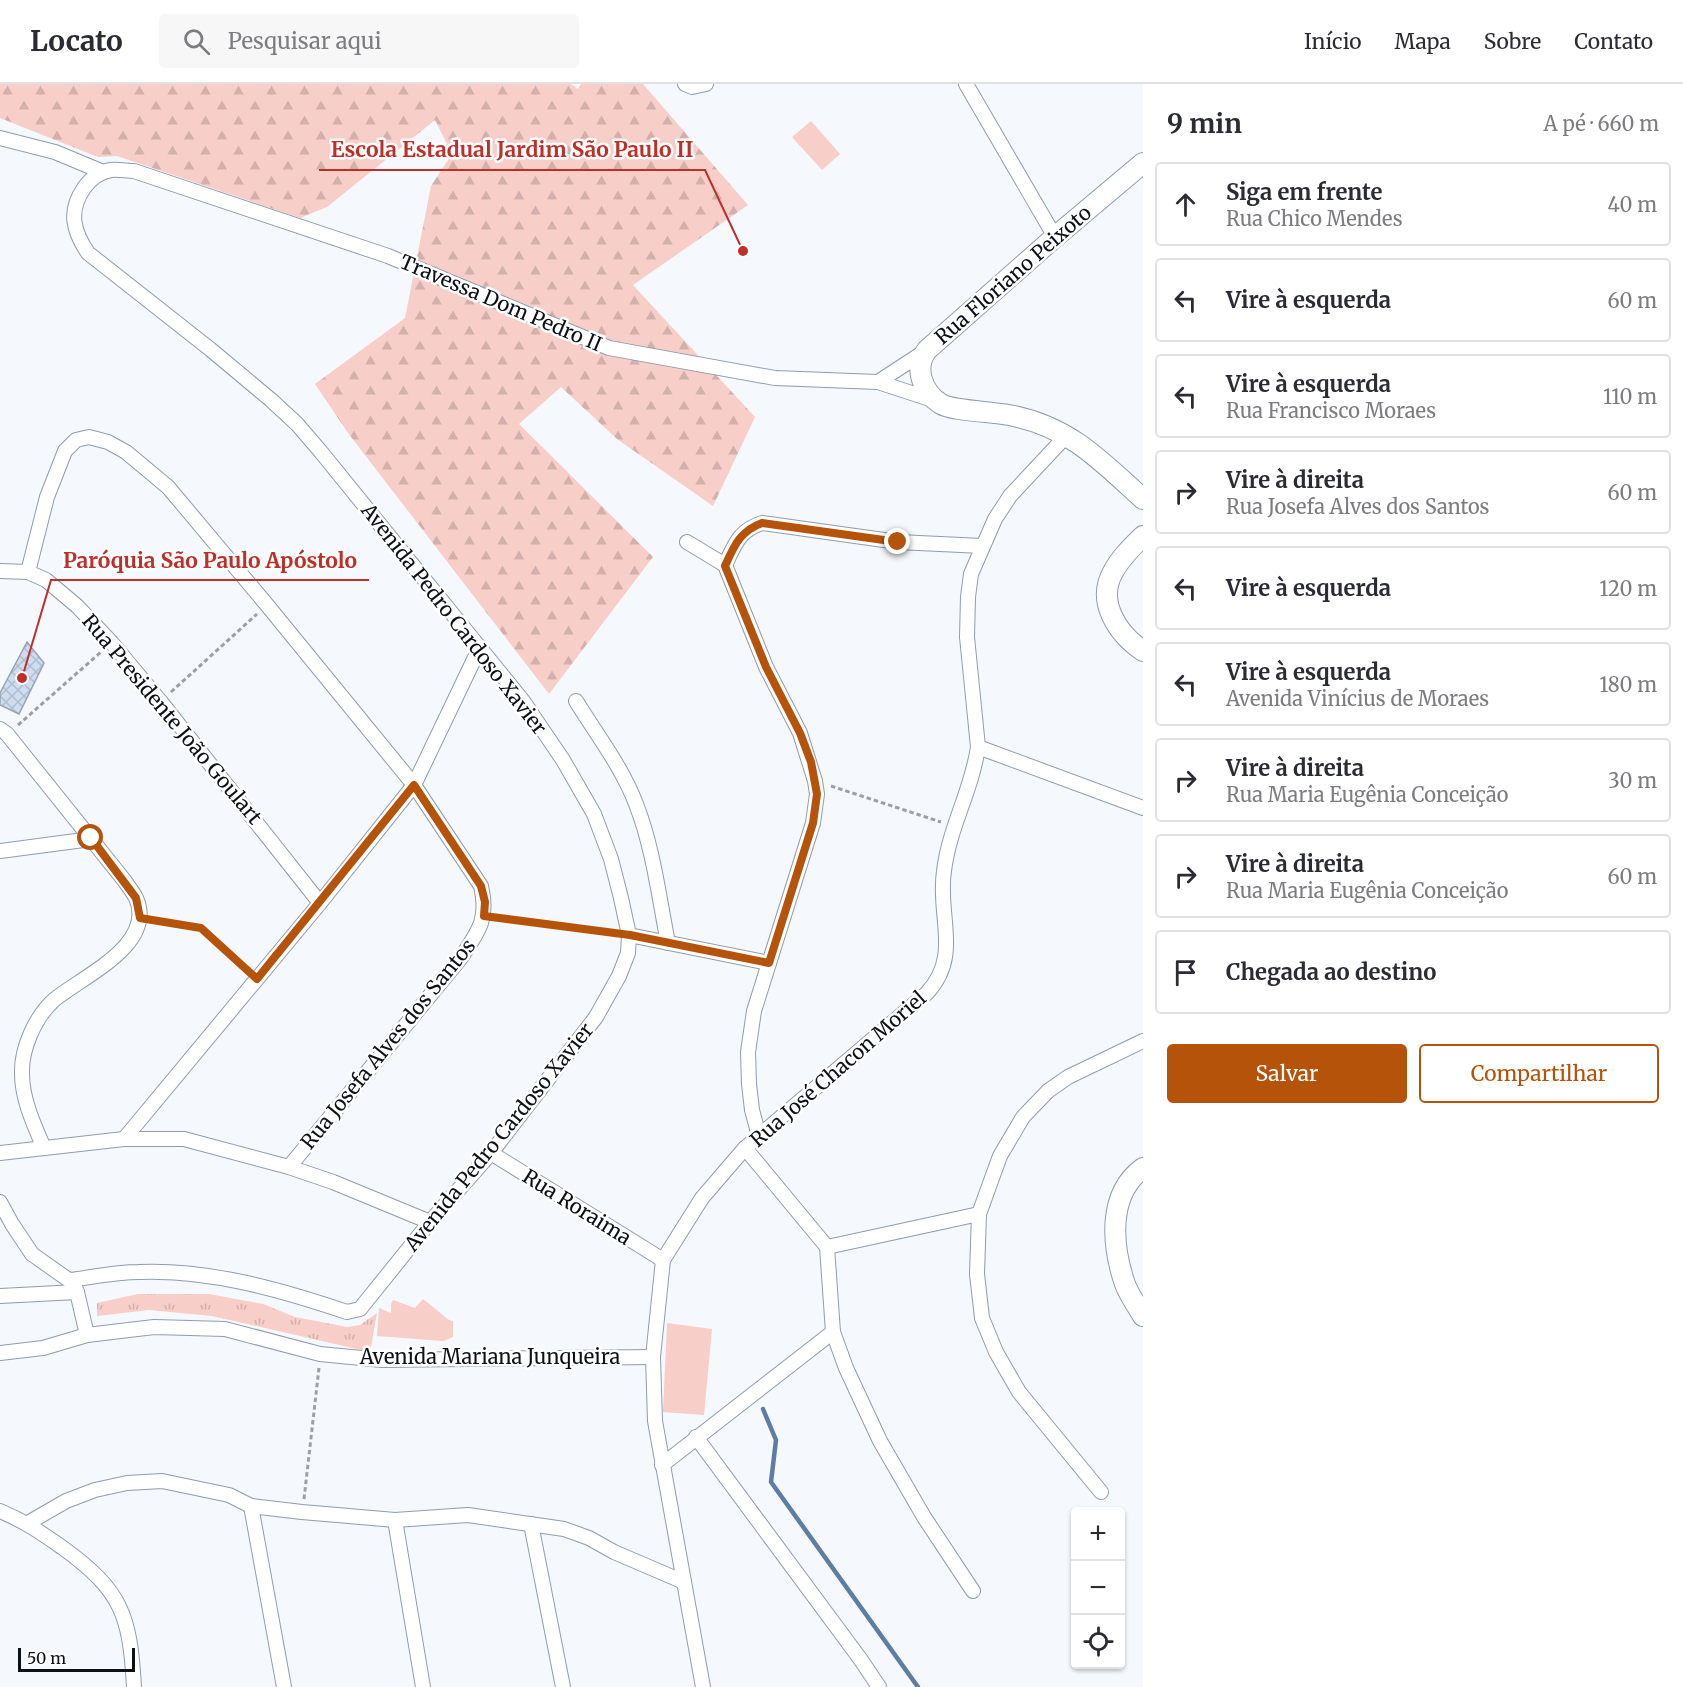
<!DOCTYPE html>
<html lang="pt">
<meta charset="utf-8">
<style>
body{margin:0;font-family:Merriweather,serif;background:#f7f7f7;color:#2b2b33}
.controls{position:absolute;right:18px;bottom:18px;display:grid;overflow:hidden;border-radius:6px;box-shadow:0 2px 4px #0004}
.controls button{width:54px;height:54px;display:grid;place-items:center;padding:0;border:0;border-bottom:2px solid #e1e1e2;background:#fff;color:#2b2b33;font:30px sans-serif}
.scale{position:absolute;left:18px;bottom:15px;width:117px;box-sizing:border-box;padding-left:6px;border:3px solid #0c1017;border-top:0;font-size:16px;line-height:21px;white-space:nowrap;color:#0c1017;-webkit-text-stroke:4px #fff;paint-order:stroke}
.stop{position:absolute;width:18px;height:18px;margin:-14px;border:4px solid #b45309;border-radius:50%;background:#fff}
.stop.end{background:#b45309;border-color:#fff;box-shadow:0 2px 6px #0008}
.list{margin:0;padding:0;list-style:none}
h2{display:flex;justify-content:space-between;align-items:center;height:78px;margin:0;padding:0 24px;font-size:26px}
h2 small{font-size:20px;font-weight:400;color:#7c7c81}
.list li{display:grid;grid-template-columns:39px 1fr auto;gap:18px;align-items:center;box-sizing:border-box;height:84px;margin:0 12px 12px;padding:0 12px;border:2px solid #e1e1e2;border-radius:6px}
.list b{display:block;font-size:22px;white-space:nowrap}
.list p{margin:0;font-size:20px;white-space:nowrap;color:#7c7c81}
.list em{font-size:20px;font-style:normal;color:#7c7c81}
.actions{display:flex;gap:12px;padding:18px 24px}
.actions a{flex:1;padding:14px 0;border:2px solid #b45309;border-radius:6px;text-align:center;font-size:21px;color:#b45309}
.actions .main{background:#b45309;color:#fff}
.icon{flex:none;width:33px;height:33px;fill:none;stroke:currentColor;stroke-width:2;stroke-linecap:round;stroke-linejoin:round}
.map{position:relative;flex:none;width:1143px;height:1603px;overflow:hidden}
header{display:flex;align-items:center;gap:36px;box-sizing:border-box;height:84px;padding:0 30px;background:#fff;border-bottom:2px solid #e1e1e2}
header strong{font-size:28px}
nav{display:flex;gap:33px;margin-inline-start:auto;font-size:21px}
.search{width:420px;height:54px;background:#f7f7f7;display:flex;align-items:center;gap:15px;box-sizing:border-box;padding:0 21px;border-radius:6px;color:#7c7c81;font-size:22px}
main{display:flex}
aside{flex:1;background:#fff}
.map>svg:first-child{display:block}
.grass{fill:url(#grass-tufts)}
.forest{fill:url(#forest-firs)}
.garden{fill:#f8cec8}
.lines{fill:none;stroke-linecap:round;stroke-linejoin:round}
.stream{stroke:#5f7ca4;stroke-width:4.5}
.building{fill:url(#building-cross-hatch);stroke:#95a2b5;stroke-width:1.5}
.street-casing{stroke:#8f9caf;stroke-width:16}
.secondary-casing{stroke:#8f9caf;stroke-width:22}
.path{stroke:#9c9fa5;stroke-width:3;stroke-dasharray:4.5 3;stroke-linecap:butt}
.street{stroke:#fff;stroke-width:14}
.secondary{stroke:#fff;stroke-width:20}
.route{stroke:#b45309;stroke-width:8}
.labels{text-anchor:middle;stroke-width:5;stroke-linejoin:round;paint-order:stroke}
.street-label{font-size:20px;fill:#0c1017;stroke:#fff}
.leader{fill:none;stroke:#bd2f28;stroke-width:2}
.callout-dot{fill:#bd2f28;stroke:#fff;stroke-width:2}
.callout-label{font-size:21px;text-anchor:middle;font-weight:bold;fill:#bd2f28;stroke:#fff;stroke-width:5;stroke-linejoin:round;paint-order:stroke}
</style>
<header>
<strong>Locato</strong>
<div class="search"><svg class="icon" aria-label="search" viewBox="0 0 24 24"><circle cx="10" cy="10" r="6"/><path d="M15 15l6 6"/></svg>Pesquisar aqui</div>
<nav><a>Início</a><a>Mapa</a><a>Sobre</a><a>Contato</a></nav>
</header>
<main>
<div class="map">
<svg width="1143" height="1603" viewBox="0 0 1143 1603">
<defs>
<pattern id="grass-tufts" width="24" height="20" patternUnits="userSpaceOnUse" patternTransform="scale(1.5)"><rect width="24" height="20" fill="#f8cec8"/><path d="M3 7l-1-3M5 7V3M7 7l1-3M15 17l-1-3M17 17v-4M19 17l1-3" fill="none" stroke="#d3b0ab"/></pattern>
<pattern id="forest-firs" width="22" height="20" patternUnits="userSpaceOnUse" patternTransform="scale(1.5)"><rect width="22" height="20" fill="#f8cec8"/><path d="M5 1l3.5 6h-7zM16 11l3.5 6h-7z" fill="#d3b0ab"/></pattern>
<pattern id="building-cross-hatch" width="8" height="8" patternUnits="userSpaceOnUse" patternTransform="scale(1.5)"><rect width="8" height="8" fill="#cfddf1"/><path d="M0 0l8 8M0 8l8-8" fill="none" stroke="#b1bdce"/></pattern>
</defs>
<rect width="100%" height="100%" fill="#f5f8fc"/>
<polygon class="grass" points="138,1210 209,1210 263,1220 295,1233 347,1243 360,1241 377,1229 370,1268 212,1232 149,1226 97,1232 97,1219"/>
<polygon class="forest" points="0,0 571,0 578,5 581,0 643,0 748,121 633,201 755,333 713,422 617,355 561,303 519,340 653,473 549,610 348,349 315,300 405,234 431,102 452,70 435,36 327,123 300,134 117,72 98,73 0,34"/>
<g class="garden">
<polygon points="811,37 840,70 822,86 792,53"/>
<polygon points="423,1215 449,1236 453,1237 453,1253 443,1257 377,1252 379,1224 391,1229 391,1220 393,1216 415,1224"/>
<polygon points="667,1239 712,1245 704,1331 663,1328"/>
</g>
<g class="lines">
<polyline class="stream" points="763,1325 776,1356 771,1398 918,1603"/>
</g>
<polygon class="building" points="27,558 44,579 19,630 0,621 0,609"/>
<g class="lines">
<g class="street-casing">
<g id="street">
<polyline points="685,0 692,3 706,0"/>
<polyline points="966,0 1055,153"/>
<polyline points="0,54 55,68 103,88"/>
<polyline points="878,298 927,266"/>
<polyline points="687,458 725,481 766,583 800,649 815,697 817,710 813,739 754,927 748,968 749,1000 752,1026 759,1052"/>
<path d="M725,481C735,461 738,447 762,439L898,458L982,462"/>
<polyline points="0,487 28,488 46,496 77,522 112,559 161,618 320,819"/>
<path d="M28,488L47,413L65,367L76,356L89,353L108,358L126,368L168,403L267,521L414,701L481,802C489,836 478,848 460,875L289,1083"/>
<path d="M576,617C597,651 622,683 636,720C653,763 659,813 668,859"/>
<path d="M0,645L7,650L124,796C128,802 133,808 136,814C157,861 81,893 54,916C35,933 21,965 22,990C22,1015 34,1041 44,1064"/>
<polyline points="978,663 1143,724"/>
<polyline points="0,767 91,755"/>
<polyline points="629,851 769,879"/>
<polyline points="124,1055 320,819 414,701 480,563"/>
<polyline points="745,1064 827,1163 833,1248 846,1284 880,1357 924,1433 973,1507"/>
<polyline points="0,1069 124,1055 184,1055 289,1083 333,1098 430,1138"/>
<polyline points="491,1069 663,1176"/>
<polyline points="0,1118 12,1140 32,1170 73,1199 77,1208 87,1251"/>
<polyline points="827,1163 979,1130"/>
<path d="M70,1196C93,1193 116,1188 139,1188C209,1185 282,1206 347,1228L360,1225L430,1138L491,1069L596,933L619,892L628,869L629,851L621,814L611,775L594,730L563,676L523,617L321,368L297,340L271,316L210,265L88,169C73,147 68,127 84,104C91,94 99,88 111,86C118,85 127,87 134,87L388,172L609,264L775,294L878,298L936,317"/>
<polyline points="0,1212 77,1208"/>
<polyline points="0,1269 43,1264 87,1251 154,1243 225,1245 320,1270 382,1276 653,1273"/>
<polyline points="696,1353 861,1576 879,1603"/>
<polyline points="662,1381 833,1248"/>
<polyline points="1101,1408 1019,1308 996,1268 982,1234 977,1190 979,1130 1000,1072 1023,1033 1048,1007 1068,993 1143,957"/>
<polyline points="251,1422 284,1603"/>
<path d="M0,1427C26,1438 40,1448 63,1464C122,1507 130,1531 134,1603"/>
<polyline points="395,1436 423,1603"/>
<polyline points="28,1439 66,1417 95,1406 127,1399 162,1397 229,1411 251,1422 302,1428 395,1436 468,1431 564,1445 589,1454 614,1468 684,1498"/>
<polyline points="531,1440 563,1603"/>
<path d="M703,1603L655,1337L653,1273L663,1176L702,1114L745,1064L927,909C962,871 937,832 944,787C949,744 972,706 978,663L967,553L968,513L971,490L995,435L1010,412L1067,351"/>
</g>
</g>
<g class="secondary-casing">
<g id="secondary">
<path d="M1143,79L1055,153L927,266C913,284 923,309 941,320C952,327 998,328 1014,332C1071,344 1101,377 1143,415"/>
<path d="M1143,452C1132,463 1120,474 1113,488C1096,518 1118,550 1143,567"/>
<path d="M1143,1084C1107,1110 1112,1162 1125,1200C1129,1211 1137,1222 1143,1232"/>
</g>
</g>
<g class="path">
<polyline points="171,608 257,530"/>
<polyline points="18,641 101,568"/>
<polyline points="831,702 941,738"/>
<polyline points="495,833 616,849"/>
<polyline points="153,837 201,845 247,886"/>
<polyline points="304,1415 319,1284"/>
</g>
<use href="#street" class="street"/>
<use href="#secondary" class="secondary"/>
</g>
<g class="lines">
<path class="route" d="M91,754L136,814L140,834L201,844L257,895L414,701L481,802L485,818L484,832L630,851L769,879L813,739L817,710L811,678L800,649L766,583L725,482C734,462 740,447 762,439L898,458"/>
</g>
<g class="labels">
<g class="street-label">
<text transform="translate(1013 191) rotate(-41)" y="7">Rua Floriano Peixoto</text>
<text transform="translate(501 219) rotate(23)" y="7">Travessa Dom Pedro II</text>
<text transform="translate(454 535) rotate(52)" y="7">Avenida Pedro Cardoso Xavier</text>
<text transform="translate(172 635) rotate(50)" y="7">Rua Presidente João Goulart</text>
<text transform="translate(388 960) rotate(-51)" y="7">Rua Josefa Alves dos Santos</text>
<text transform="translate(838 985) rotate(-41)" y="7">Rua José Chacon Moriel</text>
<text transform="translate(499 1053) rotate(-51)" y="7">Avenida Pedro Cardoso Xavier</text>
<text transform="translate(577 1123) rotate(32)" y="7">Rua Roraima</text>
<text x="490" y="1280">Avenida Mariana Junqueira</text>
</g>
</g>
<path class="leader" d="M743 167L705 86H319M22 594L51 496H369"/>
<g class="callout-dot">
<circle cx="743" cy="167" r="6"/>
<circle cx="22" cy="594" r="6"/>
</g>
<g class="callout-label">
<text x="512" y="73">Escola Estadual Jardim São Paulo II</text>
<text x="210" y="484">Paróquia São Paulo Apóstolo</text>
</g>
</svg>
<div class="controls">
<button>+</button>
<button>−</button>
<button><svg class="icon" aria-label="locate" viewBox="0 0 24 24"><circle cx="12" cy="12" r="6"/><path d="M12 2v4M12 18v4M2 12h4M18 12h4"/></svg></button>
</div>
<div class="scale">50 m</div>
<div class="stop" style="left:91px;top:754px"></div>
<div class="stop end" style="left:898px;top:458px"></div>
</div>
<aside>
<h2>9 min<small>A pé · 660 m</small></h2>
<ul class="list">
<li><svg class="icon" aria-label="ahead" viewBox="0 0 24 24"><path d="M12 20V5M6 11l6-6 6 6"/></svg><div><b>Siga em frente</b><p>Rua Chico Mendes</p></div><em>40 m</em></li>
<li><svg class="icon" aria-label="left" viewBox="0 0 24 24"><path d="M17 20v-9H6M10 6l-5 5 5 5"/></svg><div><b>Vire à esquerda</b></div><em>60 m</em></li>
<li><svg class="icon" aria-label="left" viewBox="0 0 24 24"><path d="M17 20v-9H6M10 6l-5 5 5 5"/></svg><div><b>Vire à esquerda</b><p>Rua Francisco Moraes</p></div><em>110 m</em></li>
<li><svg class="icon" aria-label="right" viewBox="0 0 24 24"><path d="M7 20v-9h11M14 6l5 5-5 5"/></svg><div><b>Vire à direita</b><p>Rua Josefa Alves dos Santos</p></div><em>60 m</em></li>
<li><svg class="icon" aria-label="left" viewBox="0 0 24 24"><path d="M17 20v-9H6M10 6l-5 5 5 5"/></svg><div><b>Vire à esquerda</b></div><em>120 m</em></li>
<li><svg class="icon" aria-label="left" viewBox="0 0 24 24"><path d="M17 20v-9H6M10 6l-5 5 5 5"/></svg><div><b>Vire à esquerda</b><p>Avenida Vinícius de Moraes</p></div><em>180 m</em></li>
<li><svg class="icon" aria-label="right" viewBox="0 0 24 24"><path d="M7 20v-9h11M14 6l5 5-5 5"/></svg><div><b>Vire à direita</b><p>Rua Maria Eugênia Conceição</p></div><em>30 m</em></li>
<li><svg class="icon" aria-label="right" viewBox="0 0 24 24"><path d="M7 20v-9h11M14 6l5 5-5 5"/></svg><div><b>Vire à direita</b><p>Rua Maria Eugênia Conceição</p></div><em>60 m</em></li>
<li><svg class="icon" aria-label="arrive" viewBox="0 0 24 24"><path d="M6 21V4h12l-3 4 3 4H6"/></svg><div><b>Chegada ao destino</b></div></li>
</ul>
<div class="actions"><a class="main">Salvar</a><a>Compartilhar</a></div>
</aside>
</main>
